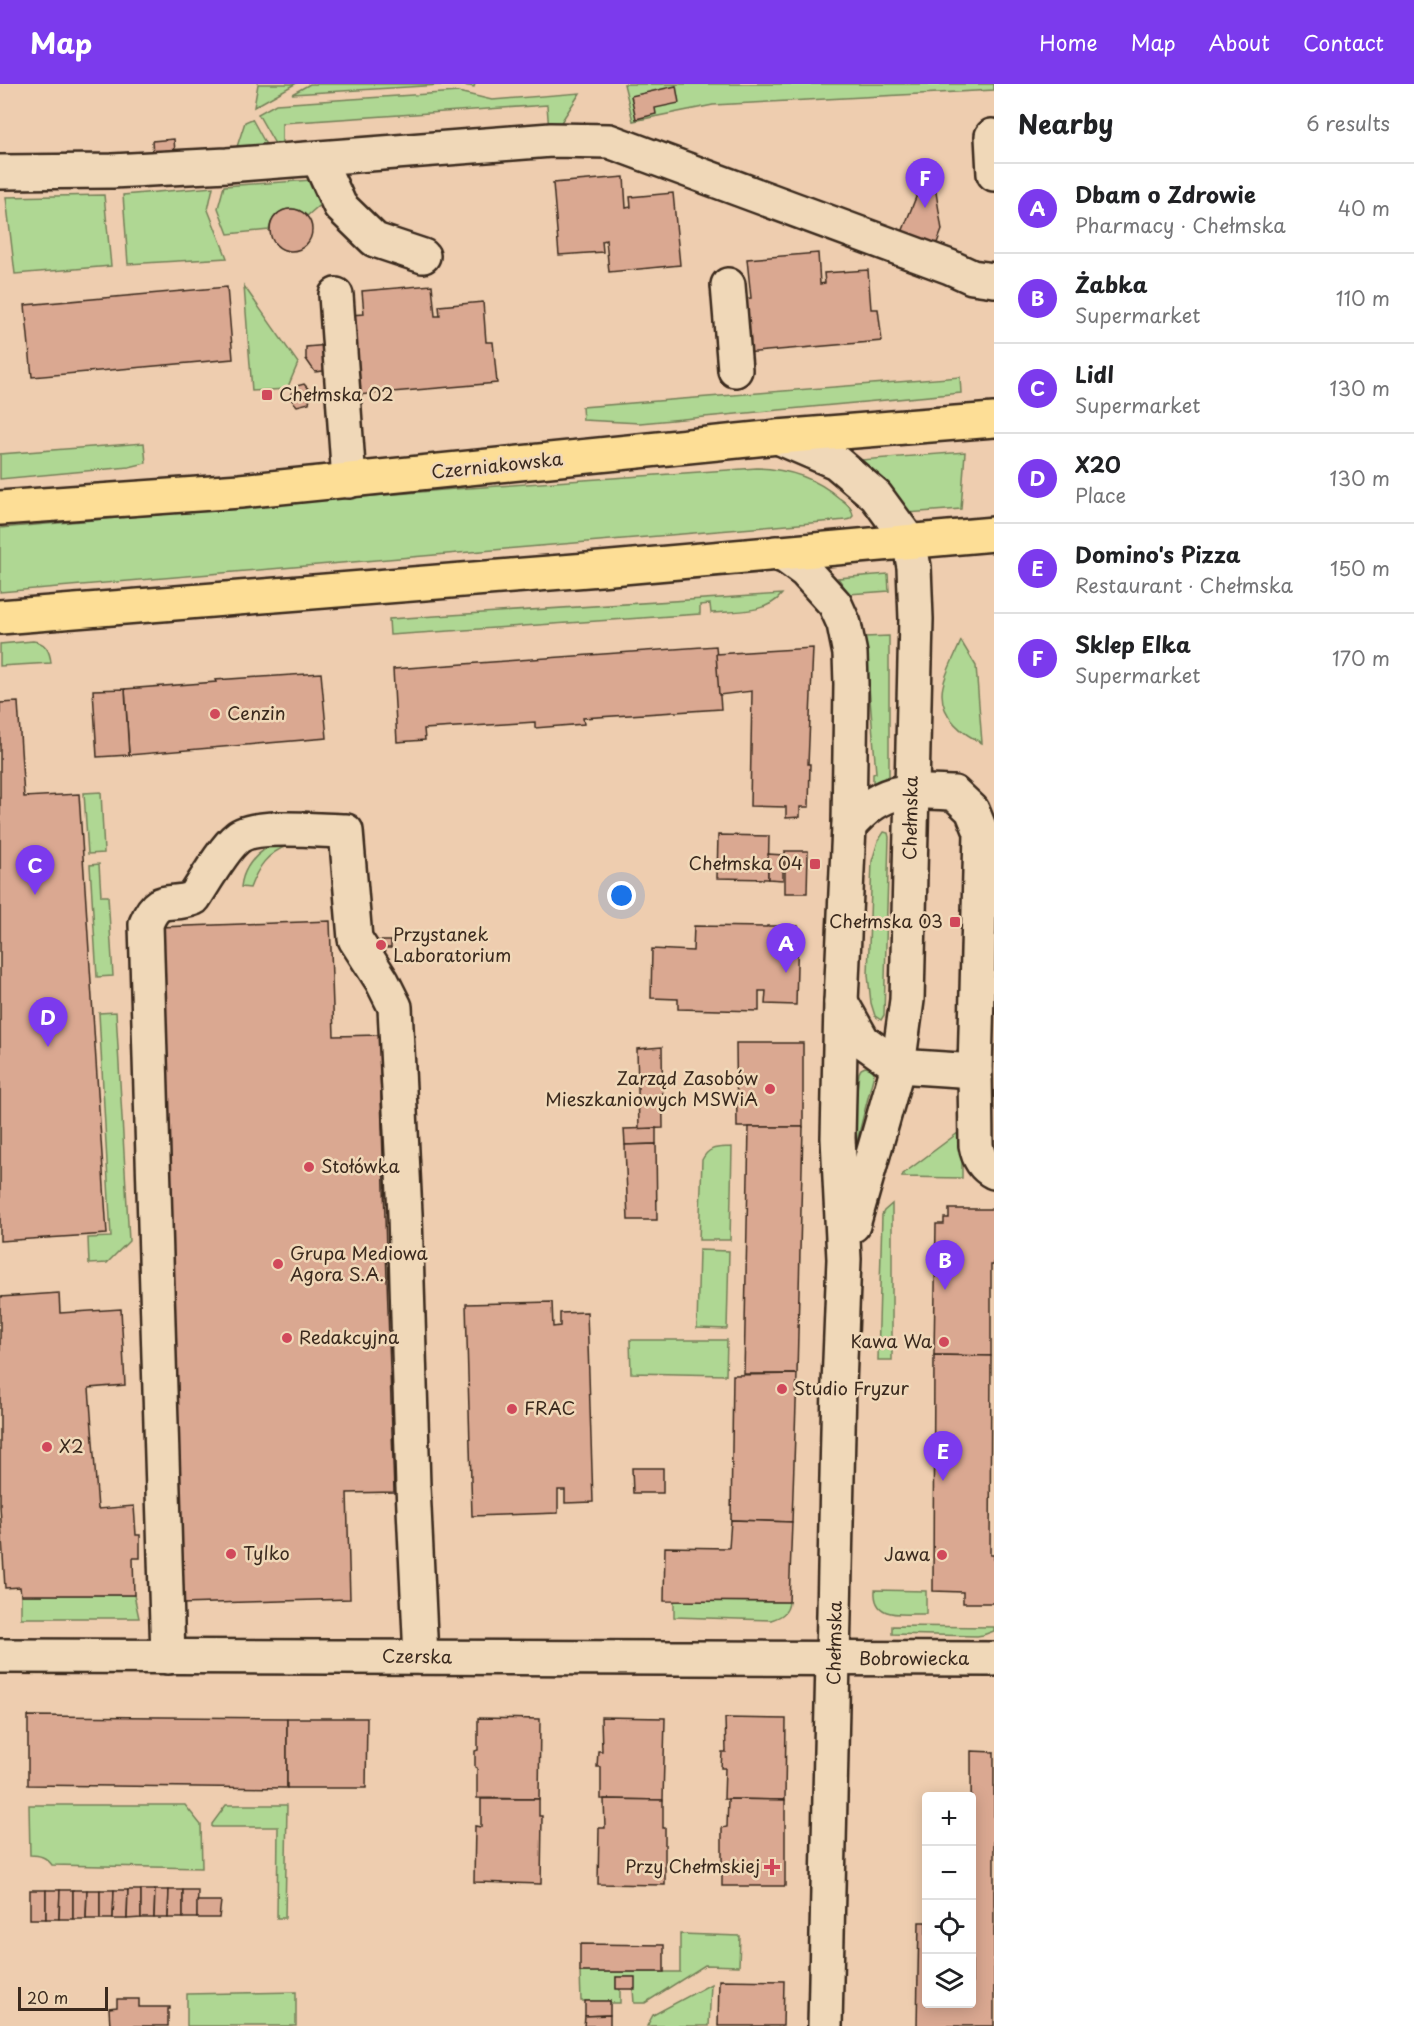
<!DOCTYPE html>
<meta charset="utf-8">
<style>
body{margin:0;font-family:"Playpen Sans",sans-serif;background:#f2f2f2;color:#202124}
.controls{position:absolute;right:18px;bottom:18px;display:grid;overflow:hidden;border-radius:6px;box-shadow:0 3px 15px #0003}
.controls button{width:54px;height:54px;display:grid;place-items:center;padding:0;border:0;border-bottom:2px solid #e0e0e0;background:#fff;color:#202124;font:30px sans-serif}
.scale{position:absolute;left:18px;bottom:15px;width:90px;box-sizing:border-box;padding-left:6px;border:3px solid #3b2a1e;border-top:0;font-size:16px;line-height:21px;white-space:nowrap;color:#3b2a1e;-webkit-text-stroke:4px #f0d8b8;paint-order:stroke}
.you{position:absolute;left:622px;top:812px;width:21px;height:21px;margin:-15px;border:4px solid #fff;border-radius:50%;background:#1a73e8;box-shadow:0 0 0 9px #1a73e833}
.badge{display:grid;place-items:center;width:39px;height:39px;border-radius:50%;background:#7c3aed;color:#fff;font-size:20px;font-weight:700}
.pin{position:absolute;translate:-50% -50px;filter:drop-shadow(0 2px 3px #0008)}
.pin::after{content:'';position:absolute;top:32px;width:21px;height:18px;background:inherit;clip-path:polygon(0 0,100% 0,50% 100%)}
.list{margin:0;padding:0;list-style:none}
h2{display:flex;justify-content:space-between;align-items:center;height:78px;margin:0;padding:0 24px;font-size:26px}
h2 small{font-size:20px;font-weight:400;color:#757577}
.list li{display:grid;grid-template-columns:39px 1fr auto;gap:18px;align-items:center;box-sizing:border-box;height:90px;padding:0 24px;border-top:2px solid #e0e0e0}
.list b{display:block;font-size:22px;white-space:nowrap}
.list p{margin:0;font-size:20px;white-space:nowrap;color:#757577}
.list em{font-size:20px;font-style:normal;color:#757577}
.icon{flex:none;width:33px;height:33px;fill:none;stroke:currentColor;stroke-width:2;stroke-linecap:round;stroke-linejoin:round}
.map{position:relative;flex:none;width:994px;height:1942px;overflow:hidden}
header{display:flex;align-items:center;gap:36px;box-sizing:border-box;height:84px;padding:0 30px;background:#7c3aed;color:#fff}
header strong{font-size:28px}
nav{display:flex;gap:33px;margin-inline-start:auto;font-size:21px}
main{display:flex}
aside{flex:1;background:#fff}
.map>svg:first-child{display:block}
.green{fill:#afd793;stroke:#758058;stroke-width:1.5}
.building{fill:#daa891;stroke:#3b2a1e;stroke-width:1.5}
.lines{fill:none;stroke-linecap:round;stroke-linejoin:round}
.minor-casing{stroke:#3b2a1e;stroke-width:38}
.major-casing{stroke:#3b2a1e;stroke-width:38}
.minor{stroke:#f0d8b8;stroke-width:33}
.major{stroke:#fdde96;stroke-width:33}
.poi-dot{fill:#d1495b;stroke:#f0d8b8;stroke-width:2}
.labels{text-anchor:middle;stroke-width:5;stroke-linejoin:round;paint-order:stroke}
.poi-label{font-size:18px;fill:#3b2a1e;stroke:#f0d8b8;text-anchor:start}
.street-label{font-size:18px;fill:#3b2a1e;stroke:#f0d8b8}
</style>
<header>
<strong>Map</strong>
<nav><a>Home</a><a>Map</a><a>About</a><a>Contact</a></nav>
</header>
<main>
<div class="map">
<svg width="994" height="1942" viewBox="0 0 994 1942">
<rect width="100%" height="100%" fill="#eecdaf"/>
<filter id="ink" filterUnits="userSpaceOnUse"><feTurbulence type="fractalNoise" baseFrequency=".0167" numOctaves="2"/><feDisplacementMap in="SourceGraphic" scale="12" xChannelSelector="R" yChannelSelector="G"/><feConvolveMatrix kernelMatrix="1 2 1 2 8 2 1 2 1" color-interpolation-filters="sRGB"/></filter>
<g filter="url(#ink)">
<g class="green">
<polygon points="258,0 295,0 254,23"/>
<polygon points="310,0 475,0 474,3 457,0 292,10"/>
<polygon points="624,0 994,0 994,6 713,21 633,37"/>
<polygon points="458,8 492,16 580,9 556,46 549,47 547,21 282,39 282,65 278,65 258,30 276,20"/>
<polygon points="252,35 269,66 235,69 245,38"/>
<path d="M312,96L325,116L307,132C292,117 272,127 269,146L228,150L218,124L224,102Z"/>
<polygon points="213,103 208,126 227,174 128,180 123,111"/>
<polygon points="104,111 111,182 15,190 6,113"/>
<polygon points="244,202 298,279 287,305 252,307"/>
<polygon points="960,293 961,309 640,339 583,336 582,323"/>
<polygon points="144,359 146,379 129,383 0,395 0,370"/>
<path d="M965,368L961,425L906,429C892,409 880,391 860,376Z"/>
<path d="M757,384C788,385 815,393 839,414C846,419 852,423 853,432L850,435L846,436L0,508V444L455,405Z"/>
<polygon points="888,490 889,507 849,510 838,494"/>
<path d="M782,510C767,530 734,527 711,529L710,520L700,521V530L390,551L389,535Z"/>
<polygon points="889,552 889,696 873,708 873,690 876,689 865,553"/>
<path d="M33,557C45,558 50,567 51,579L0,582V560Z"/>
<path d="M961,557L976,582L982,659C963,650 942,634 942,610C942,595 955,572 961,557Z"/>
<polygon points="101,708 104,769 88,770 84,709"/>
<polygon points="884,748 888,749 889,753 884,931 881,936 875,932 871,919 868,891 872,777 878,757"/>
<path d="M273,760L289,761C267,769 258,783 250,804L241,803C243,783 257,769 273,760Z"/>
<polygon points="99,780 101,812 108,812 113,892 97,893 90,781"/>
<polygon points="116,928 129,1157 107,1179 89,1180 88,1154 111,1153 99,929"/>
<polygon points="865,983 873,985 874,990 857,1057 853,1061 853,1038 859,989 861,985"/>
<polygon points="962,1046 962,1094 902,1093 903,1090"/>
<path d="M732,1063L730,1156H699L702,1076C709,1062 717,1064 732,1063Z"/>
<polygon points="892,1120 892,1276 878,1276 882,1131 884,1127"/>
<polygon points="699,1166 729,1167 727,1245 697,1244"/>
<polygon points="630,1256 727,1256 726,1291 631,1289"/>
<path d="M875,1506L926,1507V1530C904,1529 873,1537 875,1506Z"/>
<polygon points="21,1511 134,1511 139,1534 21,1534"/>
<path d="M674,1517L789,1518C788,1529 781,1533 771,1536L674,1533Z"/>
<polygon points="892,1542 994,1543 994,1547 983,1551 977,1552 892,1550"/>
<path d="M29,1721H185L201,1741L202,1784L52,1781C46,1773 40,1771 30,1771Z"/>
<polygon points="226,1721 287,1721 285,1834 277,1834 278,1743 212,1743 212,1740"/>
<polygon points="680,1850 740,1852 739,1882 705,1881 645,1919 634,1919 633,1905 634,1893 616,1893 616,1904 620,1905 620,1919 610,1919 610,1917 581,1917 580,1888 680,1888"/>
<polygon points="711,1900 709,1942 647,1942 653,1931"/>
<polygon points="296,1908 296,1942 187,1942 187,1910"/>
</g>
<g class="building">
<polygon points="676,2 679,19 655,24 656,30 636,35 631,12"/>
<polygon points="174,55 175,69 153,71 152,57"/>
<polygon points="624,93 626,124 631,123 630,113 673,109 680,181 609,188 606,156 602,157 603,168 559,171 553,99"/>
<polygon points="922,98 935,102 942,146 935,164 901,151"/>
<circle cx="291" cy="146" r="21"/>
<polygon points="818,169 820,200 825,199 824,189 868,186 871,225 878,225 882,257 744,269 736,215 751,214 747,175"/>
<polygon points="432,201 435,232 440,232 439,222 483,218 486,258 493,258 497,299 357,311 350,231 364,230 362,207"/>
<polygon points="227,203 233,275 32,293 25,221"/>
<polygon points="328,261 331,286 315,288 306,275 306,263"/>
<polygon points="304,300 311,308 309,319 297,322 290,314 293,303"/>
<polygon points="716,562 721,625 583,634 584,640 535,644 535,638 424,645 425,656 397,658 393,585"/>
<polygon points="813,564 808,680 810,680 809,723 800,723 800,733 786,734 786,723 750,722 752,607 719,611 716,570"/>
<polygon points="321,589 327,654 129,671 125,605 216,598 215,596"/>
<polygon points="125,605 129,671 97,673 93,606"/>
<polygon points="18,618 24,713 79,710 107,1150 0,1157 0,619"/>
<polygon points="718,751 769,752 768,795 717,794"/>
<polygon points="785,767 808,767 807,809 785,809"/>
<polygon points="768,770 783,771 783,796 768,795"/>
<polygon points="330,837 334,952 379,951 394,1408 347,1409 350,1515 181,1520 159,843"/>
<polygon points="694,842 767,843 767,842 798,842 796,921 765,920 766,907 759,907 759,927 678,925 678,915 651,914 652,865 693,867"/>
<polygon points="372,857 391,857 391,864 371,864"/>
<polygon points="736,959 803,959 803,1043 737,1043"/>
<polygon points="662,963 663,1044 639,1045 637,965"/>
<polygon points="749,1043 803,1043 797,1290 744,1290"/>
<polygon points="656,1044 656,1060 625,1061 624,1045"/>
<polygon points="656,1060 657,1136 628,1136 625,1061"/>
<polygon points="949,1125 994,1125 994,1181 991,1181 991,1272 934,1271 936,1140 944,1140 944,1134 949,1134"/>
<polygon points="59,1209 60,1229 121,1225 125,1301 89,1304 98,1425 134,1422 136,1451 140,1451 140,1474 133,1474 134,1511 21,1511 20,1503 5,1504 0,1422 0,1213"/>
<polygon points="552,1218 553,1243 560,1242 560,1229 587,1228 593,1418 565,1419 565,1406 558,1406 558,1429 472,1432 466,1220"/>
<polygon points="934,1271 991,1272 990,1471 994,1471 994,1519 963,1519 963,1508 933,1507"/>
<polygon points="797,1290 792,1438 731,1436 733,1291"/>
<polygon points="632,1384 663,1384 663,1409 633,1409"/>
<polygon points="731,1436 792,1438 789,1518 664,1517 665,1463 729,1464"/>
<polygon points="28,1632 287,1634 287,1704 28,1701"/>
<polygon points="601,1633 665,1634 663,1716 601,1715 601,1683 597,1683 598,1667 602,1667"/>
<polygon points="287,1634 367,1634 366,1704 287,1704"/>
<polygon points="478,1634 540,1635 539,1715 477,1714 477,1684 475,1683 475,1667 478,1666"/>
<polygon points="725,1634 786,1635 785,1716 724,1715 725,1684 721,1684 722,1668 726,1668"/>
<polygon points="971,1667 994,1668 994,1942 917,1942 919,1838 926,1838 926,1920 972,1920"/>
<polygon points="481,1715 539,1715 539,1732 542,1732 541,1800 474,1798 475,1742 481,1743"/>
<polygon points="604,1715 663,1716 663,1744 665,1744 665,1801 598,1800 599,1744 605,1744"/>
<polygon points="728,1715 785,1716 785,1802 722,1802 722,1744 727,1743"/>
<rect x="30" y="1806" width="16" height="29"/>
<polygon points="46,1806 60,1806 59,1835 46,1835"/>
<polygon points="60,1806 73,1806 73,1835 59,1835"/>
<polygon points="73,1806 87,1806 86,1835 73,1835"/>
<polygon points="87,1806 100,1806 100,1835 86,1835"/>
<polygon points="100,1806 114,1806 113,1835 100,1835"/>
<polygon points="114,1806 128,1806 127,1835 113,1835"/>
<polygon points="128,1806 141,1806 141,1834 127,1835"/>
<polygon points="141,1806 155,1806 154,1834 141,1834"/>
<polygon points="155,1806 169,1806 168,1834 154,1834"/>
<polygon points="169,1806 183,1806 183,1834 168,1834"/>
<polygon points="183,1806 198,1806 197,1834 183,1834"/>
<polygon points="197,1817 221,1817 219,1834 197,1834"/>
<polygon points="580,1860 664,1861 664,1888 580,1888"/>
<rect x="616" y="1893" width="19" height="12"/>
<polygon points="719,1896 784,1897 783,1942 718,1942"/>
<polygon points="117,1915 139,1915 139,1923 170,1923 170,1925 168,1925 168,1942 110,1942 109,1924 117,1923"/>
<polygon points="585,1917 610,1917 610,1931 585,1932"/>
<polygon points="610,1931 610,1942 584,1942 585,1932"/>
</g>
<g class="lines">
<g class="minor-casing">
<g id="minor">
<polyline points="992,52 994,90"/>
<polyline points="319,76 340,122 375,156 423,172"/>
<polyline points="0,88 112,87 227,81 551,56 609,57 950,183 972,193 994,196"/>
<polyline points="728,201 735,286"/>
<polyline points="336,211 349,397"/>
<polyline points="778,353 836,378 876,412 909,457 914,483 916,535 907,916 898,982 853,1141"/>
<polyline points="776,469 786,473 805,487 835,520 844,540 850,570 851,600 849,742 841,918 838,1054 844,1175 839,1301 825,1942"/>
<path d="M849,742C884,702 904,707 954,709L972,726L981,748L975,987L976,1061C978,1073 982,1082 994,1088"/>
<polyline points="841,918 863,957 898,982 975,987"/>
<polyline points="0,1572 994,1575"/>
<path d="M168,1573L146,840C159,808 170,824 194,814C204,799 224,764 237,754C254,739 322,747 346,747L355,855L382,897L395,923L405,1130L413,1403L421,1573"/>
</g>
</g>
<g class="major-casing">
<g id="major">
<polyline points="0,424 240,407 778,353 994,336"/>
<polyline points="0,533 600,485 994,450"/>
</g>
</g>
<use href="#minor" class="minor"/>
<use href="#major" class="major"/>
</g>
</g>
<g class="poi-dot">
<rect x="261" y="305" width="12" height="12" rx="3"/>
<circle cx="215" cy="630" r="6"/>
<rect x="809" y="774" width="12" height="12" rx="3"/>
<rect x="949" y="832" width="12" height="12" rx="3"/>
<circle cx="381" cy="861" r="6"/>
<circle cx="770" cy="1005" r="6"/>
<circle cx="309" cy="1083" r="6"/>
<circle cx="278" cy="1180" r="6"/>
<circle cx="287" cy="1254" r="6"/>
<circle cx="944" cy="1258" r="6"/>
<circle cx="782" cy="1305" r="6"/>
<circle cx="512" cy="1325" r="6"/>
<circle cx="47" cy="1363" r="6"/>
<circle cx="231" cy="1470" r="6"/>
<circle cx="942" cy="1471" r="6"/>
<path d="M769 1774h6v6h6v6h-6v6h-6v-6h-6v-6h6z"/>
</g>
<g class="labels">
<g class="poi-label">
<text x="279" y="317">Chełmska 02</text>
<text x="227" y="636">Cenzin</text>
<text x="803" y="786" text-anchor="end">Chełmska 04</text>
<text x="943" y="844" text-anchor="end">Chełmska 03</text>
<text x="393" y="857">Przystanek<tspan x="393" dy="21">Laboratorium</tspan></text>
<text x="758" y="1001" text-anchor="end">Zarząd Zasobów<tspan x="758" dy="21">Mieszkaniowych MSWiA</tspan></text>
<text x="321" y="1089">Stołówka</text>
<text x="290" y="1176">Grupa Mediowa<tspan x="290" dy="21">Agora S.A.</tspan></text>
<text x="299" y="1260">Redakcyjna</text>
<text x="932" y="1264" text-anchor="end">Kawa Wa</text>
<text x="794" y="1311">Studio Fryzur</text>
<text x="524" y="1331">FRAC</text>
<text x="59" y="1369">X2</text>
<text x="243" y="1476">Tylko</text>
<text x="930" y="1477" text-anchor="end">Jawa</text>
<text x="760" y="1789" text-anchor="end">Przy Chełmskiej</text>
</g>
<g class="street-label">
<text transform="translate(497 382) rotate(-6)" y="6">Czerniakowska</text>
<text transform="translate(911 734) rotate(-89)" y="6">Chełmska</text>
<text transform="translate(835 1559) rotate(-89)" y="6">Chełmska</text>
<text transform="translate(417 1573) rotate(1)" y="6">Czerska</text>
<text x="914" y="1581">Bobrowiecka</text>
</g>
</g>
</svg>
<div class="controls">
<button>+</button>
<button>−</button>
<button><svg class="icon" aria-label="locate" viewBox="0 0 24 24"><circle cx="12" cy="12" r="6"/><path d="M12 2v4M12 18v4M2 12h4M18 12h4"/></svg></button>
<button><svg class="icon" aria-label="layers" viewBox="0 0 24 24"><path d="M12 4l9 5-9 5-9-5zM3 14l9 5 9-5"/></svg></button>
</div>
<div class="scale">20 m</div>
<div class="you"></div>
<div class="pin badge" style="left:786px;top:889px">A</div>
<div class="pin badge" style="left:945px;top:1206px">B</div>
<div class="pin badge" style="left:35px;top:811px">C</div>
<div class="pin badge" style="left:48px;top:963px">D</div>
<div class="pin badge" style="left:943px;top:1397px">E</div>
<div class="pin badge" style="left:925px;top:124px">F</div>
</div>
<aside>
<h2>Nearby<small>6 results</small></h2>
<ul class="list">
<li><span class="badge">A</span><div><b>Dbam o Zdrowie</b><p>Pharmacy · Chełmska</p></div><em>40 m</em></li>
<li><span class="badge">B</span><div><b>Żabka</b><p>Supermarket</p></div><em>110 m</em></li>
<li><span class="badge">C</span><div><b>Lidl</b><p>Supermarket</p></div><em>130 m</em></li>
<li><span class="badge">D</span><div><b>X20</b><p>Place</p></div><em>130 m</em></li>
<li><span class="badge">E</span><div><b>Domino's Pizza</b><p>Restaurant · Chełmska</p></div><em>150 m</em></li>
<li><span class="badge">F</span><div><b>Sklep Elka</b><p>Supermarket</p></div><em>170 m</em></li>
</ul>
</aside>
</main>
